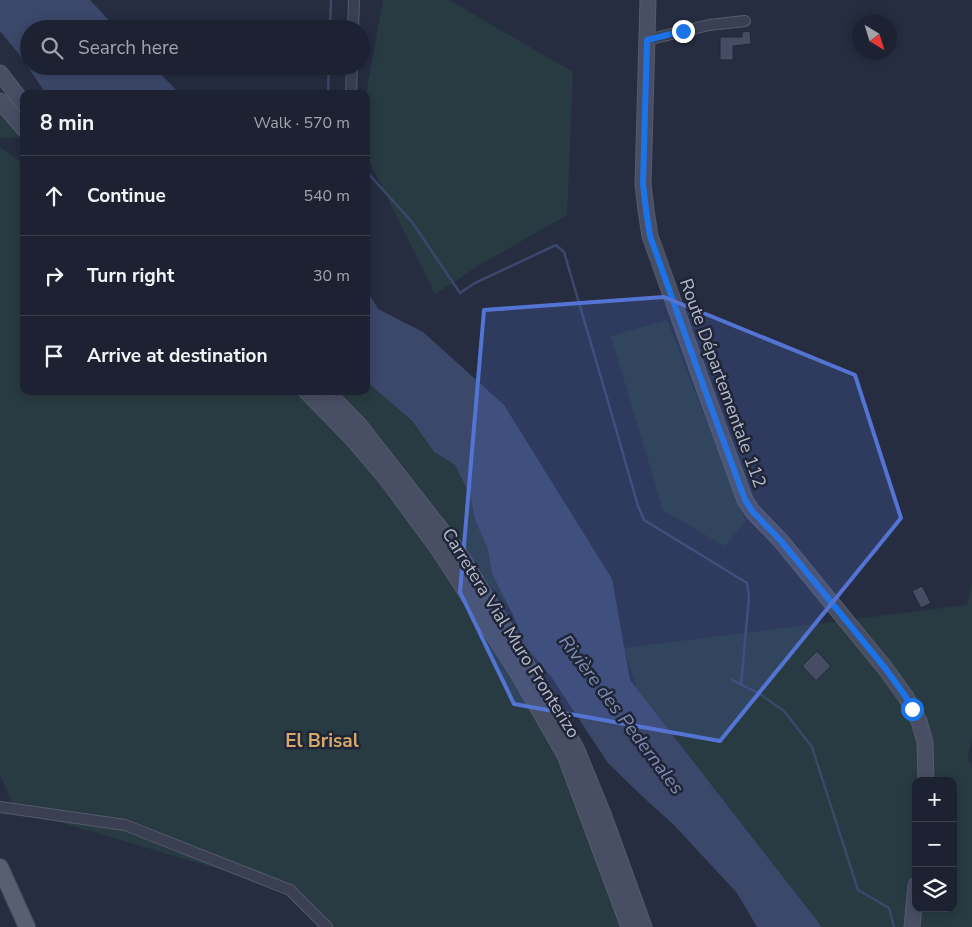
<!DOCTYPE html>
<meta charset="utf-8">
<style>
body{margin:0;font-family:"Nunito Sans",sans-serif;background:#252a39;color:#f1f3f6}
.controls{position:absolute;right:15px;bottom:15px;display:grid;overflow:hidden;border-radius:10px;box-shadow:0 2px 12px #0003}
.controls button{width:45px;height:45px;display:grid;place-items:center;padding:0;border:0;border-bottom:1px solid #3a3f4d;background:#1c2231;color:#f1f3f6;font:25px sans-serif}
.compass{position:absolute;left:852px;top:15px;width:45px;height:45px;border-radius:50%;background:#1c2231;box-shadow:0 2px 12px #0003;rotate:142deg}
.stop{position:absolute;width:15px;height:15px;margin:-11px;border:4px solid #1a73e8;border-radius:50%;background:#fff}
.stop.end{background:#1a73e8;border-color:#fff;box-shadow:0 1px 5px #0008}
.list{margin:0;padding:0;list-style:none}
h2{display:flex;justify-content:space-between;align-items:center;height:65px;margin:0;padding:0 20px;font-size:21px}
h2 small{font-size:16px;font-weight:400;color:#a0a4ab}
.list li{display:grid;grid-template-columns:32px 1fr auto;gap:15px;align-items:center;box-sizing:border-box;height:80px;padding:0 20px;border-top:1px solid #3a3f4d}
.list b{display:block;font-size:19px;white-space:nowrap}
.list em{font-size:16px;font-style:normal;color:#a0a4ab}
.icon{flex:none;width:28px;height:28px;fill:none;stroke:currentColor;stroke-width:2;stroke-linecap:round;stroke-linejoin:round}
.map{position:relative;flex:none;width:972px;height:927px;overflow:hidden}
.search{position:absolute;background:#1c2231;box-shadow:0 2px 12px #0003;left:20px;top:20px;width:350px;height:55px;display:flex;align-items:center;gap:12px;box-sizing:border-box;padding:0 18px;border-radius:28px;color:#a0a4ab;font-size:19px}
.panel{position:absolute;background:#1c2231;box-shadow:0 2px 12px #0003;left:20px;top:90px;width:350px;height:305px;border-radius:10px}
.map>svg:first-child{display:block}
.green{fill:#283b42;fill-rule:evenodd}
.water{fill:#3b486a}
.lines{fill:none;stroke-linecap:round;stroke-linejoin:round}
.stream{stroke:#3b486a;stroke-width:2.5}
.building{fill:#454c63;stroke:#212738}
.street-casing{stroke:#555b6b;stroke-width:12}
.secondary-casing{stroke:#555b6b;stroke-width:17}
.primary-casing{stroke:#44495a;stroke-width:18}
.street{stroke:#3a4051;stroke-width:10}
.secondary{stroke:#484e64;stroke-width:15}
.primary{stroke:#585f71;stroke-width:16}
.route{stroke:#1a73e8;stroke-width:6}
.marked{fill:#5374d3;fill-opacity:0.2;stroke:#5374d3;stroke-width:4;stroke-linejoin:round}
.labels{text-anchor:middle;stroke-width:5;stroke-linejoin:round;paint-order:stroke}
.street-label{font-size:18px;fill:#b7bbcb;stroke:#1f2536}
.water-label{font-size:19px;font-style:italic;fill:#7e8db2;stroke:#1f2536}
.neighbourhood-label{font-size:19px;font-weight:bold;fill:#d6a967;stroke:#1f2536}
</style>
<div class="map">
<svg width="972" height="927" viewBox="0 0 972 927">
<rect width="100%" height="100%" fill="#262d41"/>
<g class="green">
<polygon points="383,0 449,0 573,72 567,215 478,266 435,294 366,155 366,94"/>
<polygon points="0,100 24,118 24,137 0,138"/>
<polygon points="0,147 24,164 24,391 366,391 366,380 412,422 434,452 455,465 471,498 475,520 488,549 492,575 507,604 478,573 514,643 627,927 327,927 290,890 15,809 0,775"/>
<polygon points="667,320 746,522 724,546 663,510 611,336"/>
<path d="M972,582V739L968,757L972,768V927H822L637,689L624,648L967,605ZM916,781H953V908H916Z"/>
</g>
<g class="water">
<polygon points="0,0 90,0 117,29 29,29 29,66 153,66 180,94 46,94 22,58 0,31"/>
<polygon points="366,289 378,309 423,332 504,405 612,579 630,680 822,927 757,927 737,893 673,824 643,797 608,763 552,678 526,647 513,615 492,574 488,549 475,520 471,498 455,465 434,452 412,421 366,381"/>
</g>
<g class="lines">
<g class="stream">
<polyline points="330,29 331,0"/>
<polyline points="328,94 329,66"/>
<polyline points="366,171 412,222 460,293 475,283 556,245 564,252 605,391 638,506 644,520 747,583 749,597 741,685"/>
<polyline points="732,680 760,694 784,711 812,747 858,890 889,908 894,927"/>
</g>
</g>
<g class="building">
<polygon points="750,31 751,44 733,46 733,60 720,60 720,37 742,37 742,32"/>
<polygon points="922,586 931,603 921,608 912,591"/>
<polygon points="817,651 831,666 816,681 802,666"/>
</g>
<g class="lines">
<g class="street-casing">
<g id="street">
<polyline points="353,29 354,0"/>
<polyline points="647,40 709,25 745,21"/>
<polyline points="351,94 352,66"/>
<polyline points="0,807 125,825 290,890 327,927"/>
</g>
</g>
<g class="secondary-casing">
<g id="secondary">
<polyline points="648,0 643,184 646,210 650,236 707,396 745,500 753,512 781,541 885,668 906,697 919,721 925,742 926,781"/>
<polyline points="0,73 24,104"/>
<polyline points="0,101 24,129"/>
<polyline points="306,391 350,436 386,478 439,550 518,673 565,755 629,927"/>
<polyline points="326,391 360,426 457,550 514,643 576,748 603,814 644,927"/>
<polyline points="912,927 916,885"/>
</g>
</g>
<g class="primary-casing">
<polyline id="primary" points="0,867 27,927"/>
</g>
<use href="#street" class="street"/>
<use href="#secondary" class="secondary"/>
<use href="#primary" class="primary"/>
</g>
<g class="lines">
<polyline class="route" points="683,31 647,40 643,184 646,210 650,236 707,396 745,500 753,512 781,541 885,668 906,697 912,709"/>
</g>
<path class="marked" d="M664,297L855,375L901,518L720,741L514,704L460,592L484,310Z"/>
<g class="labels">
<g class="street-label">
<text transform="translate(723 383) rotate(70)" y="6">Route Départementale 112</text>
<text transform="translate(511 633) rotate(58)" y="6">Carretera Vial Muro Fronterizo</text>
</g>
<g class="water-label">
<text transform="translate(622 714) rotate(53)" y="7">Rivière des Pedernales</text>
</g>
<g class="neighbourhood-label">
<text x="322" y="747">El Brisal</text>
</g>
</g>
</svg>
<div class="controls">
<button>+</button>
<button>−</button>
<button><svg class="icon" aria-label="layers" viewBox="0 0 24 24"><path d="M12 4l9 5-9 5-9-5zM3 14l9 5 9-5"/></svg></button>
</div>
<svg class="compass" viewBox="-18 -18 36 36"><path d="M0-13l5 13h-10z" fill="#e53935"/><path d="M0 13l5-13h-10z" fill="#a0a4ab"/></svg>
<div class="stop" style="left:912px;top:709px"></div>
<div class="stop end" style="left:683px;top:31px"></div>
<div class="search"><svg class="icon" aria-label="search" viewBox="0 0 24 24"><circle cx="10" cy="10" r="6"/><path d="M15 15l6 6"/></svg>Search here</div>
<section class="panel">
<h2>8 min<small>Walk · 570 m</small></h2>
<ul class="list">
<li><svg class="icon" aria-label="ahead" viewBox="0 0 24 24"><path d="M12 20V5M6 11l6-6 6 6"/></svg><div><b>Continue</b></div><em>540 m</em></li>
<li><svg class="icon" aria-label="right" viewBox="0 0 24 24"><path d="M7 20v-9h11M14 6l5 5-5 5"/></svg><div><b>Turn right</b></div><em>30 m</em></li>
<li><svg class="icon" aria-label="arrive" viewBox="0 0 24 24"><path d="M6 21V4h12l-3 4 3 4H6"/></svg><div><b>Arrive at destination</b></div></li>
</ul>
</section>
</div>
